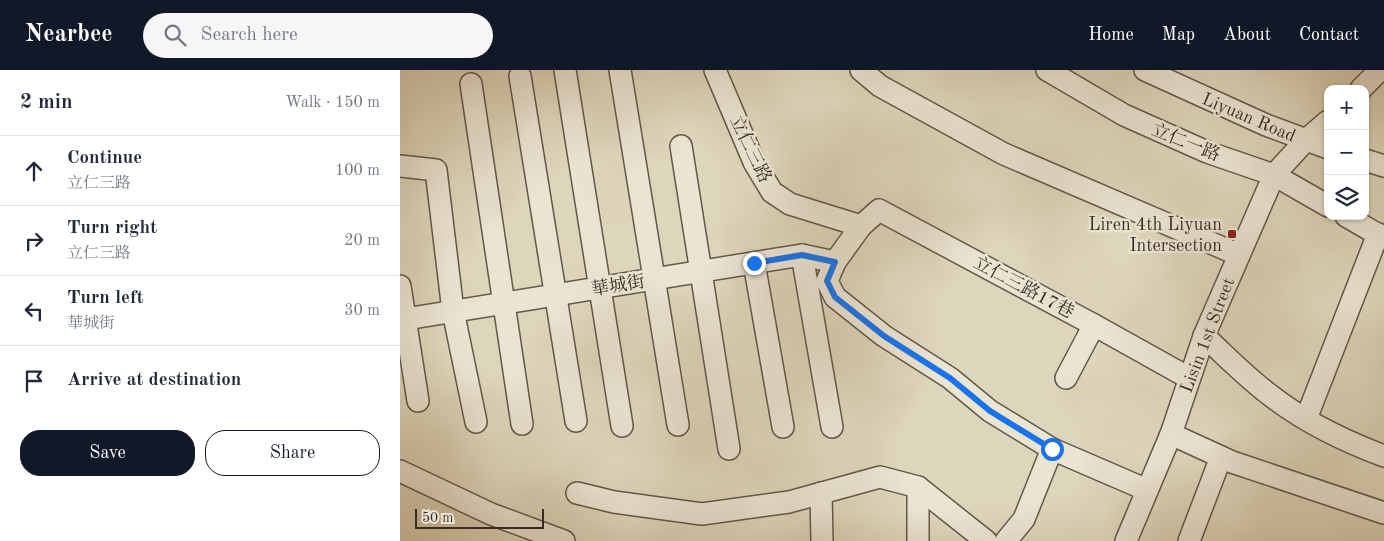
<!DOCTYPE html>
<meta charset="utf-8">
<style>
body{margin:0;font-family:"Old Standard TT","Noto Serif TC",serif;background:#f6f6f7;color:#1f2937}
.controls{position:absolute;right:15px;top:15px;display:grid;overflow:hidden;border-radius:10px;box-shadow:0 1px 4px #0004}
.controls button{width:45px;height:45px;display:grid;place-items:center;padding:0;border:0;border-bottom:1px solid #e0e1e3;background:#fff;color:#1f2937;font:25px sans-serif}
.scale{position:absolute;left:15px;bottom:12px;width:129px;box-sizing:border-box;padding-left:5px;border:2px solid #382d25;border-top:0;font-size:14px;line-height:18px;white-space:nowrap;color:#382d25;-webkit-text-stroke:4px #eae4d3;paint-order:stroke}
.stop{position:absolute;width:15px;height:15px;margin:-11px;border:4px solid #1a73e8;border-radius:50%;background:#fff}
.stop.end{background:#1a73e8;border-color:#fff;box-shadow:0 1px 5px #0008}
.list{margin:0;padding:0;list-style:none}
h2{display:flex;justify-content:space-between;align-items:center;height:65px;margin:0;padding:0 20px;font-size:21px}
h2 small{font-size:16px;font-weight:400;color:#747a83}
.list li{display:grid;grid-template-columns:32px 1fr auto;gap:15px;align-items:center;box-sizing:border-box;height:70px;padding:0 20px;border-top:1px solid #e0e1e3}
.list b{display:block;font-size:19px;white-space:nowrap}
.list p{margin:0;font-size:16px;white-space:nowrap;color:#747a83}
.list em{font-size:16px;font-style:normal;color:#747a83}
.actions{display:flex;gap:10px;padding:15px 20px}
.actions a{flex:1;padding:11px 0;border:1px solid #111827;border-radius:20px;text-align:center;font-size:18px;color:#111827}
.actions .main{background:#111827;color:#fff}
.icon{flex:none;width:28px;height:28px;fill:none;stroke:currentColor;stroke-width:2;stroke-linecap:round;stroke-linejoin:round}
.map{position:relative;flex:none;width:984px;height:471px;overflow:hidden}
header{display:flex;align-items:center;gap:30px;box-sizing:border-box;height:70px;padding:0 25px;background:#111827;color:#fff}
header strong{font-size:24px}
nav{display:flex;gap:28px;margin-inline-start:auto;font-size:18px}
.search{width:350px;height:45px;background:#f6f6f7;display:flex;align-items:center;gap:12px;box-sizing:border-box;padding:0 18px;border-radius:28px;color:#747a83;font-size:19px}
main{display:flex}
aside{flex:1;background:#fff}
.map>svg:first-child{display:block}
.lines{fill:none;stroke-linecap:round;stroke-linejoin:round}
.minor-casing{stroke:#62574a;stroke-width:24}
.minor{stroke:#eae4d3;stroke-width:21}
.route{stroke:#1a73e8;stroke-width:6}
.poi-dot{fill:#8f2418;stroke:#eae4d3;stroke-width:2}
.labels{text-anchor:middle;stroke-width:5;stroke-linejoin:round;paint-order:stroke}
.street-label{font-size:18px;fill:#382d25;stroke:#eae4d3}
.poi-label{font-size:18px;fill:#382d25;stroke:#eae4d3;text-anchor:end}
</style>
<header>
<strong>Nearbee</strong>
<div class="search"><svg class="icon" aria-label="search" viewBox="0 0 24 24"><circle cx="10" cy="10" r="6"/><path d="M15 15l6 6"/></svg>Search here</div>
<nav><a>Home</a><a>Map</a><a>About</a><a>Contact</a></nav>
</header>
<main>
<aside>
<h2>2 min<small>Walk · 150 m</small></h2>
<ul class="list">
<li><svg class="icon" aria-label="ahead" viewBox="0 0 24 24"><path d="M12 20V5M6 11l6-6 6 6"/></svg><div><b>Continue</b><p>立仁三路</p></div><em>100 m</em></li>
<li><svg class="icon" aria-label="right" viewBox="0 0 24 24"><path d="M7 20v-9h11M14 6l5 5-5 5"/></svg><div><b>Turn right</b><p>立仁三路</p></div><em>20 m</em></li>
<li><svg class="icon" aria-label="left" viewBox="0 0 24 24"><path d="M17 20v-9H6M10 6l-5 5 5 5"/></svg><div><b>Turn left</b><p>華城街</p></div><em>30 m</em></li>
<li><svg class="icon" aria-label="arrive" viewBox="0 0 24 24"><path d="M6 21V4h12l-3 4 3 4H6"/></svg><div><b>Arrive at destination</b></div></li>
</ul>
<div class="actions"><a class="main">Save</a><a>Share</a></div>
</aside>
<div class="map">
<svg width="984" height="471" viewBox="0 0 984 471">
<rect width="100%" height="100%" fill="#ded6bb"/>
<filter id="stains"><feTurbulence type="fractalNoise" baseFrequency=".004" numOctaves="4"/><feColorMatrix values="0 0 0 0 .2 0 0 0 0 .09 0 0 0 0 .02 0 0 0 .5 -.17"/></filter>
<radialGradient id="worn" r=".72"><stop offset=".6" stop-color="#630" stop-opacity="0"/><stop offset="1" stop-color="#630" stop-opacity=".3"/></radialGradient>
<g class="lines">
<g class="minor-casing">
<g id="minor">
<polyline points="165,0 222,356"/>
<polyline points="220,0 278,355"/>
<polyline points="315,0 354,92 372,122 390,134 461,156 435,192 427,211 435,227 484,266 550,308 590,341 652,379 747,420"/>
<polyline points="461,0 480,16 604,84 839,185"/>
<polyline points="647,0 724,45 807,82 874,105 928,136"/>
<polyline points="745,0 866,55 928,78"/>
<polyline points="120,6 176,351"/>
<polyline points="71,14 122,354"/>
<polyline points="961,19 980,0"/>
<polyline points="281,76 329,379"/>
<polyline points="965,90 984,96"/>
<polyline points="0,96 36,100 53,241 76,352"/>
<polyline points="946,146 984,168"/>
<polyline points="461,156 479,140 694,255 789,308"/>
<polyline points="402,185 432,357"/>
<polyline points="354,193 383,357"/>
<polyline points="0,216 18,331"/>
<polyline points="0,250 402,185 435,192"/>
<path d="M804,266C826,286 846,307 870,325C903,351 944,371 984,386"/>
<polyline points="666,308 694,255"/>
<polyline points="906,349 978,164"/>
<polyline points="771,364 832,392 984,443"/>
<polyline points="0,401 91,444 164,471"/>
<polyline points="518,417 518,471"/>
<polyline points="177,423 214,432 302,444 389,432 480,407 518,417 586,471"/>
<polyline points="421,423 422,471"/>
<polyline points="606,471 624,449 652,379"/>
<polyline points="726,471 771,364 804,266 874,105 906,70 928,51"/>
<polyline points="789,471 821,387"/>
</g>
</g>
<use href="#minor" class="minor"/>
</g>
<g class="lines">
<polyline class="route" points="354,193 402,185 435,192 427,211 435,227 484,266 550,308 590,341 652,379"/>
</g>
<rect class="poi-dot" x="827" y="159" width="10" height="10" rx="2.5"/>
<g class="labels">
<g class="street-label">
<text transform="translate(849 47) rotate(23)" y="6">Liyuan Road</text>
<text transform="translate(786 72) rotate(22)" y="6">立仁一路</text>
<text transform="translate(351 79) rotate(64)" y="6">立仁三路</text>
<text transform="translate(218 215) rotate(-9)" y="6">華城街</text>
<text transform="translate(624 217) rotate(28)" y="6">立仁三路17巷</text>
<text transform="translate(807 265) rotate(-69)" y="6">Lisin 1st Street</text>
</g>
<g class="poi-label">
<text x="822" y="160">Liren 4th Liyuan<tspan x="822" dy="21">Intersection</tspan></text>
</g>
</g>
<rect width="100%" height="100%" filter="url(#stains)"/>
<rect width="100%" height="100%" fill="url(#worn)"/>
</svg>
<div class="controls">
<button>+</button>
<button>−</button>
<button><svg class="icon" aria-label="layers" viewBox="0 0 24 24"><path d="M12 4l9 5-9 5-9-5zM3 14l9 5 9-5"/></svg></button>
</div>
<div class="scale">50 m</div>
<div class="stop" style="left:652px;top:379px"></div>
<div class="stop end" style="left:354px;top:193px"></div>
</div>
</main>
